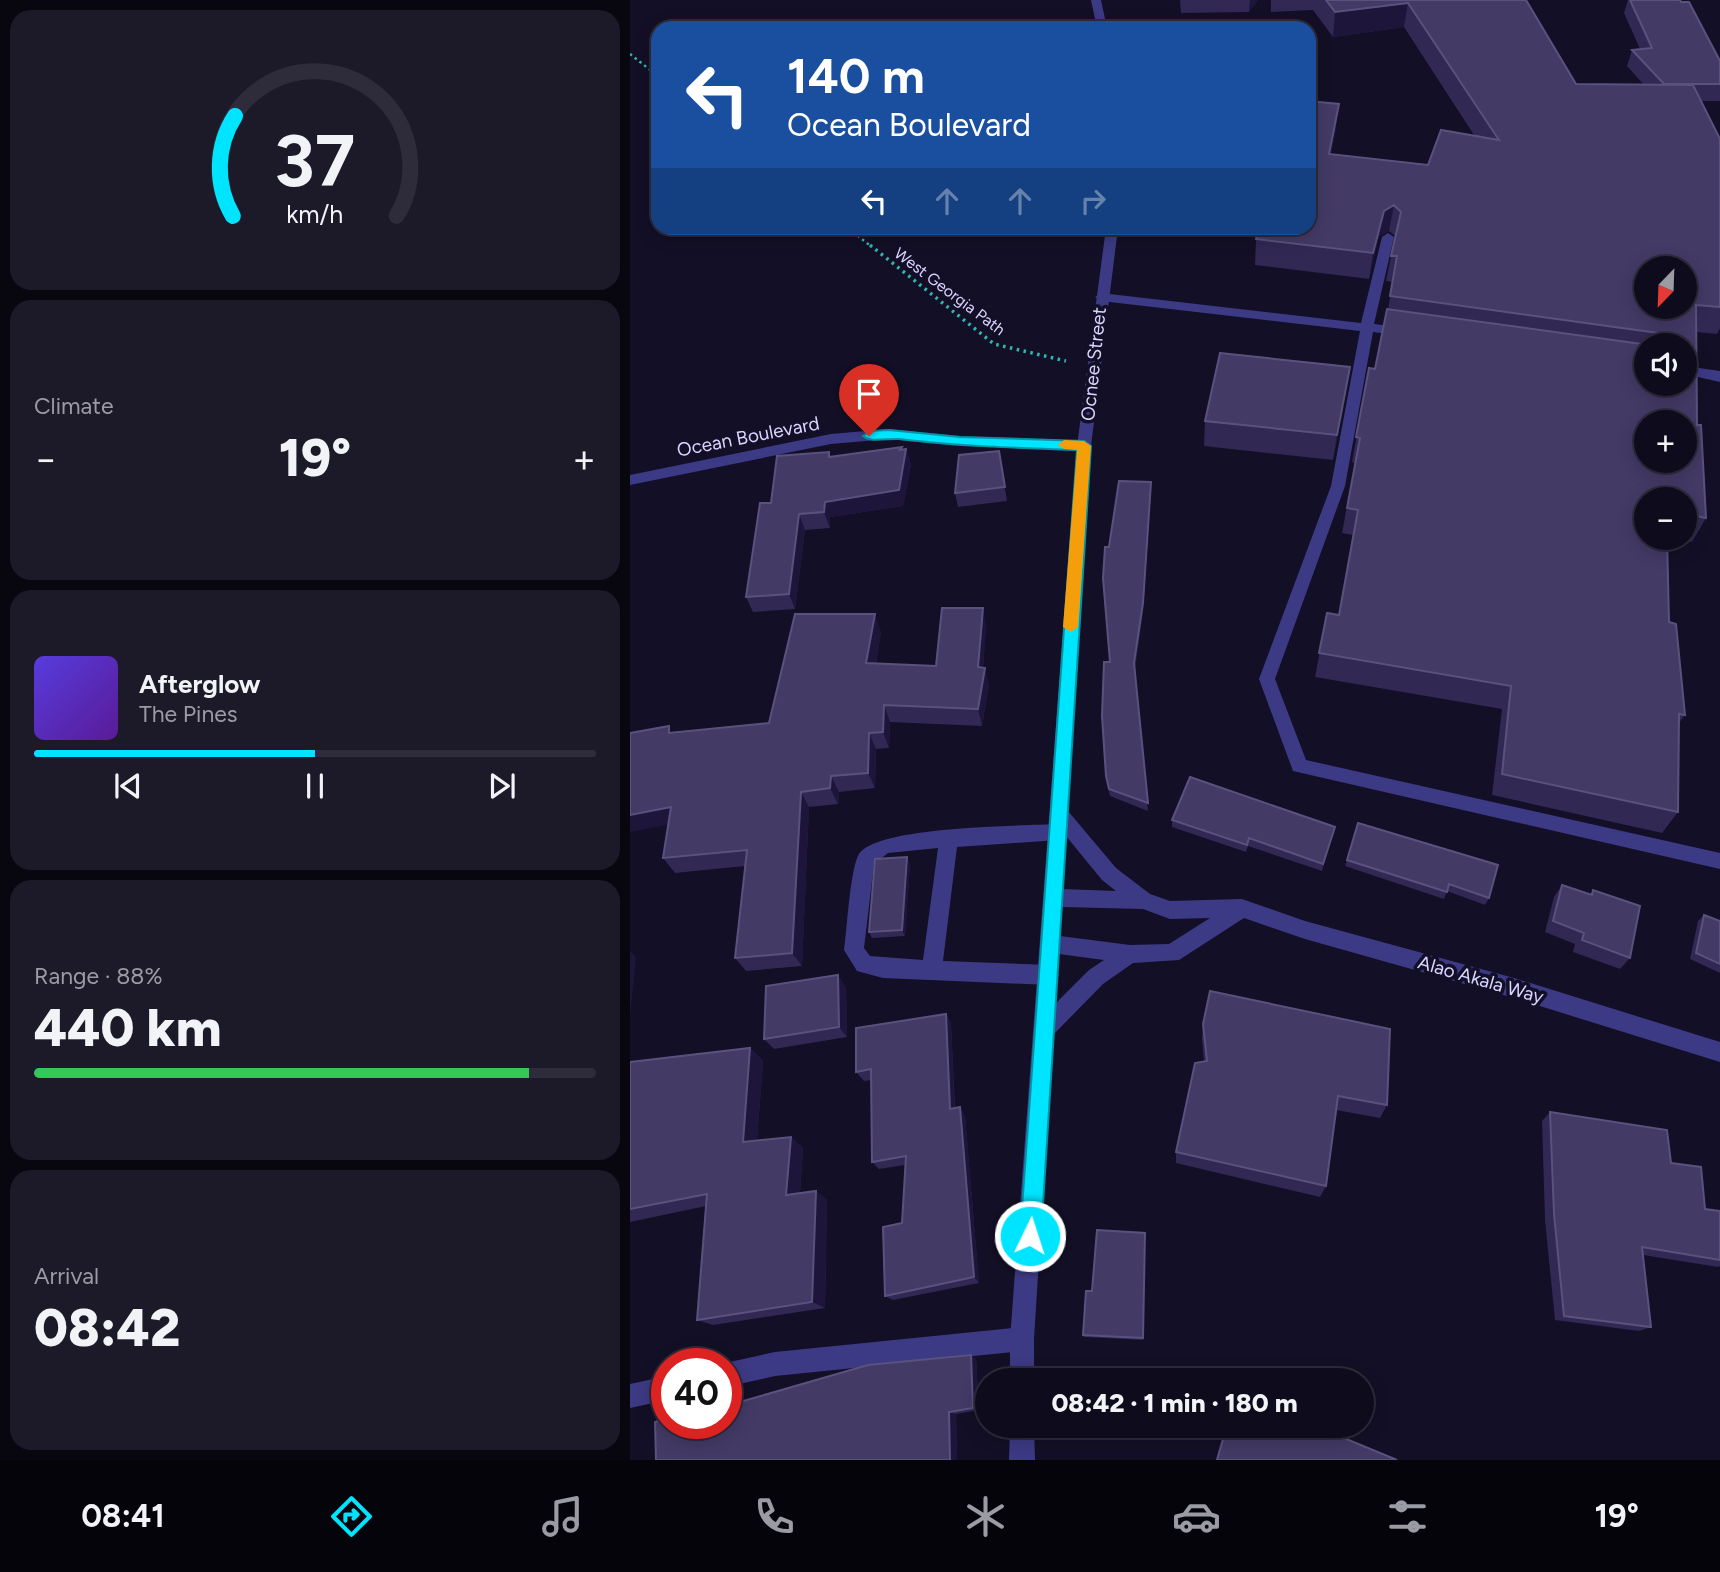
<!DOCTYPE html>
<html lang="en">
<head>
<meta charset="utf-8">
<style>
	:root { --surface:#0e0b1c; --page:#1c1929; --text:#f1f3f6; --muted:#9b9ba3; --line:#2e2b3b; --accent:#00e5ff }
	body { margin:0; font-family:Figtree,sans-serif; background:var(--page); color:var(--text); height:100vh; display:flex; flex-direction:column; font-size:26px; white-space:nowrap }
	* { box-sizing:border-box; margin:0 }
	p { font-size:23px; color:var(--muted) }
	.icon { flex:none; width:38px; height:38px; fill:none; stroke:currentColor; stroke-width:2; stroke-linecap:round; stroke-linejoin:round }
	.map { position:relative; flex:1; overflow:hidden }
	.panel { display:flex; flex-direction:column; gap:10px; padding:10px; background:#08060f; width:630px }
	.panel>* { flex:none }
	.hud { position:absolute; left:21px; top:21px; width:665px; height:214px; border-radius:21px; box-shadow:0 4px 18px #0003,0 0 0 2px var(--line); background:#1a4fa0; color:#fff; overflow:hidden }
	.needle { width:46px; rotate:203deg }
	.controls { position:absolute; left:1004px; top:256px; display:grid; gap:14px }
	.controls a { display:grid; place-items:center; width:63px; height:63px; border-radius:50%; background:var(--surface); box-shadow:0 4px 18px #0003,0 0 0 2px var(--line); font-size:35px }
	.speed { position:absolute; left:21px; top:1348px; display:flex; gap:14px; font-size:35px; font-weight:700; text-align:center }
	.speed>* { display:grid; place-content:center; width:91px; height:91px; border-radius:50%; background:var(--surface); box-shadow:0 4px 18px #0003,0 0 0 2px var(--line); line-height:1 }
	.speed .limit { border:10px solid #d22; background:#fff; color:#111 }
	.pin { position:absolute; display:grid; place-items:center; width:60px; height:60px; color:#fff; margin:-72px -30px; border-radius:50% 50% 50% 0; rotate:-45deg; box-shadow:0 0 7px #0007 }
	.pin .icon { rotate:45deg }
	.me { position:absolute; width:77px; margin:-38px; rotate:4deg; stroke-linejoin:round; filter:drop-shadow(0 0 5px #0008) }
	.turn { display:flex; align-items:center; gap:24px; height:147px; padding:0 21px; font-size:32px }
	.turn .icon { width:91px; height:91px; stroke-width:2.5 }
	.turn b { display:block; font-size:49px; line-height:60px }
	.lanes { display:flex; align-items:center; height:66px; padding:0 21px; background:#0003; justify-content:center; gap:35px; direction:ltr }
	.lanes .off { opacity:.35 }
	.big { font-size:52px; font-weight:800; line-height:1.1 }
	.panel .card { flex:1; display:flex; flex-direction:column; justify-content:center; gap:10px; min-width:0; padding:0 24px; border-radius:21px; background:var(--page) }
	.panel .dial { align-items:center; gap:0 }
	.dial svg { height:182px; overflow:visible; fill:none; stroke:var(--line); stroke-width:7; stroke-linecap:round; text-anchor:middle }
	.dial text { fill:var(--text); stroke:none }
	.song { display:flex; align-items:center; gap:21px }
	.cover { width:84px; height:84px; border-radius:10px; background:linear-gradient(135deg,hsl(250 70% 55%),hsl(270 70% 35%)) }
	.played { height:7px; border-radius:4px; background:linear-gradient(90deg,var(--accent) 50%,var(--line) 50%) }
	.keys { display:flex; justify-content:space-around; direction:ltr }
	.heat { display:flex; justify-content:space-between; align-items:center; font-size:38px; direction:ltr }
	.charge { height:10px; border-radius:5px; background:linear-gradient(90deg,#34c759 88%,var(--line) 0) }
	.trip { position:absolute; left:345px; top:1368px; width:399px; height:70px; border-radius:35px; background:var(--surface); box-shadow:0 4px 18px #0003,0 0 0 2px var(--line); font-weight:800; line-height:70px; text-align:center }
	.tab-bar { display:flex; height:112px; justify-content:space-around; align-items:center; background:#06040b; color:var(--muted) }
	.tab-bar .icon { width:49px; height:49px }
	.tab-bar .selected { color:var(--accent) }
	.tab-bar b { font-size:32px; color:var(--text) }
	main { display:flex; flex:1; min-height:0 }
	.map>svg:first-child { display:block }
</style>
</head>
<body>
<main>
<section class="panel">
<div class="card dial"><svg viewBox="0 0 100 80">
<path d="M14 69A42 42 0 1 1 86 69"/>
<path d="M14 69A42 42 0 0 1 15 25" stroke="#00e5ff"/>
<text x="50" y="56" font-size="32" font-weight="700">37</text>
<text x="50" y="72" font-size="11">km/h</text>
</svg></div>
<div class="card"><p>Climate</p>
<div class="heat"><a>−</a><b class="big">19°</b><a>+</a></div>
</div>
<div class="card">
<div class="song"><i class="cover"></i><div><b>Afterglow</b><p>The Pines</p></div></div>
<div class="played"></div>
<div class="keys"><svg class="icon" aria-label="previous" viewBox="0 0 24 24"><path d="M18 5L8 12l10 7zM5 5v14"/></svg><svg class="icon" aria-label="pause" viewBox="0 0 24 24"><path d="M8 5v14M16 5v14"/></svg><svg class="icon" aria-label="next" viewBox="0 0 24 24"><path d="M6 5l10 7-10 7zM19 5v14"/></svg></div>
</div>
<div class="card"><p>Range · 88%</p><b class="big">440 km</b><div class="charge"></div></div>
<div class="card"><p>Arrival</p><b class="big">08:42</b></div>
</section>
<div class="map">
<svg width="1090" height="1460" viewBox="0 0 1090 1460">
	<rect width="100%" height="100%" fill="#130f26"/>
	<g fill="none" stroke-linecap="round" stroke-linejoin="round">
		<path stroke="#2fb8b0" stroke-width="2.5" stroke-dasharray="2.5 3.5" stroke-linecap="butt" d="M0,54L28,76
			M218,228L242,247"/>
		<path stroke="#2fb8b0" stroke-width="3.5" stroke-dasharray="2.5 4.5" stroke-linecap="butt" d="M240,245L364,344L436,361"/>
		<path fill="#3d3a85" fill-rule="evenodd" d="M758,233L764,237L744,324L778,328L785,332L778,336L743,332L715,486L645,679L676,760L1090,853V869L663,771L629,679L701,486L730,331L471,301L465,297L471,293L731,323L752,237Z
			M1055,366L1090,371V382L1055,374Z
			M428,824L435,826L437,832L435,838L428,840L327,847L313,961L419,965L426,968L429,975L426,982L419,985L253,978L227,971L214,950C217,930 220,869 229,854C247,826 391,826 428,824ZM308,848L293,960L240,956L234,948L244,864L258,853Z"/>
		<path fill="#3d3a85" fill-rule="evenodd" d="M259,429L330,436L454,441L461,446L454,451L330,446L259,439L201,444L0,485V475L201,434Z
			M392,1327L400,1331L404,1339L400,1347L392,1351L145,1376L96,1387L95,1363L145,1352Z
			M37,1376V1400L0,1408V1384Z"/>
		<path fill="#3d3a85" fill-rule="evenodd" d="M461,0H471L477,28H467Z
			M476,228H488L461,446L438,811L486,868L520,894L540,901L612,899L675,921L884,978L1090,1042V1062L884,998L675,939L614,918L549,960L503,963L473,984L423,1035L404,1339V1381H380V1339L447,446ZM436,836L472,880L486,891L433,889ZM432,907L513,909L540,919L580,918L539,944L500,945L430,936ZM429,954L474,960L459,970L425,1004Z
			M380,1426H404L405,1460H379Z"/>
	</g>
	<path fill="#312854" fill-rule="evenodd" d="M550,0H628L619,12L551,13Z
		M641,0H896L946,84L1014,85L997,66L1002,50L1010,49L994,13L998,0H1050L1090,61V101H1071L1090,139V328L1087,334L1066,332L1067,425L1076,518L1062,542L1037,538L1039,622L1055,715L1048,724V812L1032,833L862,795L872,709L685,677L697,613L709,615L723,535L712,533L725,463L722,462L739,368L745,369L758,309L763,282L756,281L765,236L759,231L749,236L739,279L625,265L626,239L706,129L701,154L798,165L844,135L774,27L703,37L683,10L641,12ZM1017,345H1055L1017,383ZM1017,499H1055V537H1017Z
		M716,392L703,460L574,446L575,421Z
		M276,449L281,465L273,506L200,517V528L175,530L165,609L123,612L116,597L141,503L199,452L201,457Z
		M369,451L377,501L328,507L325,493Z
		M521,491L513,611L505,669L518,811L480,796L477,783L472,716L480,662L479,547Z
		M356,625L353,668L359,685L352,726L260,722L259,748L246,749L245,788L209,792L208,804L179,807L172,966L116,971L105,958L115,866L45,873L33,858L38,825L43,732L139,723L251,632L246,663L306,666Z
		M542,820L703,834L692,871L618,846L616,852L542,827Z
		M728,823L859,898L855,905L817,891L814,899L715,866Z
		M280,864L275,936L242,938L239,932Z
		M932,885L960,895L963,890L1000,958L990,969L943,952L945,944L915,932L924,897Z
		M1074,915L1090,921V973L1060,959L1068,921Z
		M216,987L217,1037L144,1049L134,1039Z
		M316,1014L321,1024L325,1108L335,1116L349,1283L263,1300L255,1296L272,1223L275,1165L249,1169L242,1162L241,1080L234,1081L226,1072Z
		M573,1024L757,1105L750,1118L706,1110L696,1186L690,1197L546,1163V1152L574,1062L572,1039Z
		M120,1048L133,1061L127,1140L161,1137L173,1148L170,1193L186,1191L197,1200L195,1308L83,1325L67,1320L76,1206L0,1222V1062Z
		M920,1112L1041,1163L1075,1209L1090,1211V1266L1088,1267L1013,1255L1021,1327L1009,1331L925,1320L915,1220L912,1121Z
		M515,1236L513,1340L454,1337L453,1335L462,1291Z
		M346,1358L349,1410L326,1414L327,1460H26L37,1423Z
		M595,1426H685L767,1460H586Z"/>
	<path fill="#1d163a" d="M620,0H628L619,12Z
		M778,3L774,27L703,37L705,12Z
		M709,104L706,129L696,179L699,154Z
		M764,205L759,231L749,236L739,279L743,253L754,211Z
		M720,367L716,392L703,460L707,435Z
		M272,447L275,458L276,449L281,465L273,506L200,517V528L194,512L195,502L270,450Z
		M521,482L513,611L504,671V663Z
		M169,514L175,530L165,609L159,594Z
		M353,608L356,625L352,684L348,667Z
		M245,614L251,632L243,680L236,663Z
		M355,668L359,685L352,726L348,709Z
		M254,705L260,722L259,748L253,732Z
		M239,733L246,749L245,788L238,773Z
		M201,776L209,792L208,804L200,788Z
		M171,792L179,807L172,966L162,953Z
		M41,807L53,822L0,832V815Z
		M277,857L280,864L275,936L272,930Z
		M0,951L6,957L0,1018Z
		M208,975L216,987L217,1037L209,1027Z
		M316,1014L321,1024L325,1117L320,1109Z
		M120,1048L133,1061L126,1153L113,1142Z
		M330,1107L335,1116L349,1283L344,1277Z
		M161,1137L173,1148L169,1205L156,1195Z
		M186,1191L197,1200L195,1308L182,1302Z
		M341,1355L346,1358L349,1410L343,1408Z
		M319,1412L326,1414L327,1460H320Z"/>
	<path fill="#433a66" stroke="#5a527e" stroke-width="2" fill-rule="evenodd" d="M696,0H896L946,84L1063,85L1090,139V307L1066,305L1067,425H1071L1076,518L1055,514V499H1017V537H1037L1039,622L1046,624L1055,715L1049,714L1048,812L872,774L881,686L689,653L697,613L709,615L728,510L717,508L730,438L726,437L739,368L745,369L757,309L1019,345H1017V383H1055V345H1029L1031,343L1028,333L760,296L767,256H761L771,212L764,205L754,211L743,253L626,239L630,228H679V101L709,104L699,154L798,165L811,130L869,140L778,3L705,12ZM1017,268H1055V306H1017ZM1017,422H1055V460H1017Z
		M1000,0H1050L1051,2H1059L1090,61V84H1034L1002,50L1022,48Z
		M590,353L720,367L707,435L575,421Z
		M272,447L270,450L276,449L269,490L195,502L194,512L169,514L159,594L116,597L130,503H141L147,456L199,452V457Z
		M369,451L375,487L325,493L329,455Z
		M489,481L521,482L513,603L504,663L518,803L479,789L476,776L472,716L474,662H480L473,578L475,547H479Z
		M312,608H353L348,667L355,668L348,709L254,705L253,732L239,733L238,773L201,776L200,788L171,792L162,953L105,958L117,850L33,858L41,807L0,815V733L39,726V733L139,723L165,614H245L236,663L306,666Z
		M560,777L705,827L693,864L619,838L617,845L542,820Z
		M728,823L868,865L859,898L819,884L817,892L717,860Z
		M277,857L272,930L239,932L245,859Z
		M932,885L962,895L963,890L1010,906L1000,958L952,940L954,933L923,921Z
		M1074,915L1090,921V964L1066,953Z
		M208,975L209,1027L134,1039L136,986Z
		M580,991L760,1029L757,1105L708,1096L696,1186L546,1152L565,1063L577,1061L573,1024Z
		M316,1014L320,1109L330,1107L344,1277L255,1296L253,1227L272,1223L276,1156L242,1162L241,1069L226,1072V1028Z
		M120,1048L113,1142L161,1137L156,1195L186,1191L182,1302L67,1320L77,1194L0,1209V1062Z
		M920,1112L1037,1130L1041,1163L1071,1167L1075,1209L1090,1211V1260L1012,1247L1021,1327L934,1316L924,1214Z
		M467,1230L515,1233L513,1338L453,1335L456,1291H462Z
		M341,1355L343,1408L319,1412L320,1460H26L25,1422L37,1418V1423H96V1406L238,1365Z
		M597,1426H685L767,1460H587Z"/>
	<path fill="#00e5ff" stroke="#0095a6" stroke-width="2" d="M259,430L330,437L454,441L461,446L411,1236L408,1243L400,1246L393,1243L390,1236L447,450C387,448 328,446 269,439C258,438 241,443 233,436L239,431Z"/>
	<path fill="#f59e0b" d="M454,441L461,446L448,627L441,632L433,627L447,450L434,449L428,445L434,440Z"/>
	<g text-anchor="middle" stroke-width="7" stroke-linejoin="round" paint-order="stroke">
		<g font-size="16" fill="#d9d4ff" stroke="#130f26">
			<text transform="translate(320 291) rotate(37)" y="6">West Georgia Path</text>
		</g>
		<g font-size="19" fill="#d9d4ff" stroke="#130f26">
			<text transform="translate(463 364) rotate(-84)" y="7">Ocnee Street</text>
			<text transform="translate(118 436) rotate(-11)" y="7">Ocean Boulevard</text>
			<text transform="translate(851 979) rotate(16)" y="7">Alao Akala Way</text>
		</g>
	</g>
</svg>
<div class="controls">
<a><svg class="needle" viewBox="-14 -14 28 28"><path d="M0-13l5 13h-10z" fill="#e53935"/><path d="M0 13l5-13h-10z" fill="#9b9ba3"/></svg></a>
<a><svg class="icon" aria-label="sound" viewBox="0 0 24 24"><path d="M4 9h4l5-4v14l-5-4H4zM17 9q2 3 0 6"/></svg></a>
<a>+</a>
<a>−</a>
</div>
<div class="speed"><div class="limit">40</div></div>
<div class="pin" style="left:239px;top:436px;background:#d93025"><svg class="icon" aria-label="arrive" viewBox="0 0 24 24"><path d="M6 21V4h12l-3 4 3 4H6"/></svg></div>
<svg class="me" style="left:400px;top:1236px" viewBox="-20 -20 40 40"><circle r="17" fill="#00e5ff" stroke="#fff" stroke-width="3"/><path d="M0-11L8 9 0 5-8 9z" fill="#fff"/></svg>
<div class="trip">08:42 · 1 min · 180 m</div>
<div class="hud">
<div class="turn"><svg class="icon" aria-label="left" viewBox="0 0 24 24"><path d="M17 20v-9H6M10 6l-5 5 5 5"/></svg><div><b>140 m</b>Ocean Boulevard</div></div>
<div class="lanes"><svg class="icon" aria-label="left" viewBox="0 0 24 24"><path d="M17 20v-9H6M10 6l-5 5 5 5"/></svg><svg class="icon off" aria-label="ahead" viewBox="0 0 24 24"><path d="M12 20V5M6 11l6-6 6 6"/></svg><svg class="icon off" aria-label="ahead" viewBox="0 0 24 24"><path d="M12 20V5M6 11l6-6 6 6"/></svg><svg class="icon off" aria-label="right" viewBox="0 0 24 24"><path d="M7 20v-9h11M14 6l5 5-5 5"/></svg></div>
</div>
</div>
</main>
<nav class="tab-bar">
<b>08:41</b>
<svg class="icon selected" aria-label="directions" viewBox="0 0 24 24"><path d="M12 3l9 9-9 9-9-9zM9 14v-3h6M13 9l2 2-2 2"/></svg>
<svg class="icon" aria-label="music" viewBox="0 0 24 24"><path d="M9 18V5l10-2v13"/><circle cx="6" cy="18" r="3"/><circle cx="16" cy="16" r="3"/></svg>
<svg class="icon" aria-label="phone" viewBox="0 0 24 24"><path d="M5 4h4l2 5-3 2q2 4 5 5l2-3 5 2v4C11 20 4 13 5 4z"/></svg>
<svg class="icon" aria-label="climate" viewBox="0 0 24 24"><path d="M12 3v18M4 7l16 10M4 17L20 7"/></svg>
<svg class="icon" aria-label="car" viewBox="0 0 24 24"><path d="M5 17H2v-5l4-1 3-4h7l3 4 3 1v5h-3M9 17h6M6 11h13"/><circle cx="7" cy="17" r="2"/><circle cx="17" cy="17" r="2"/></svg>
<svg class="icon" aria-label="filters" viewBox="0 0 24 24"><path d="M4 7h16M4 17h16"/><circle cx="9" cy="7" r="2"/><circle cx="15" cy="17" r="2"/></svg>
<b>19°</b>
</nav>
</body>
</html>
